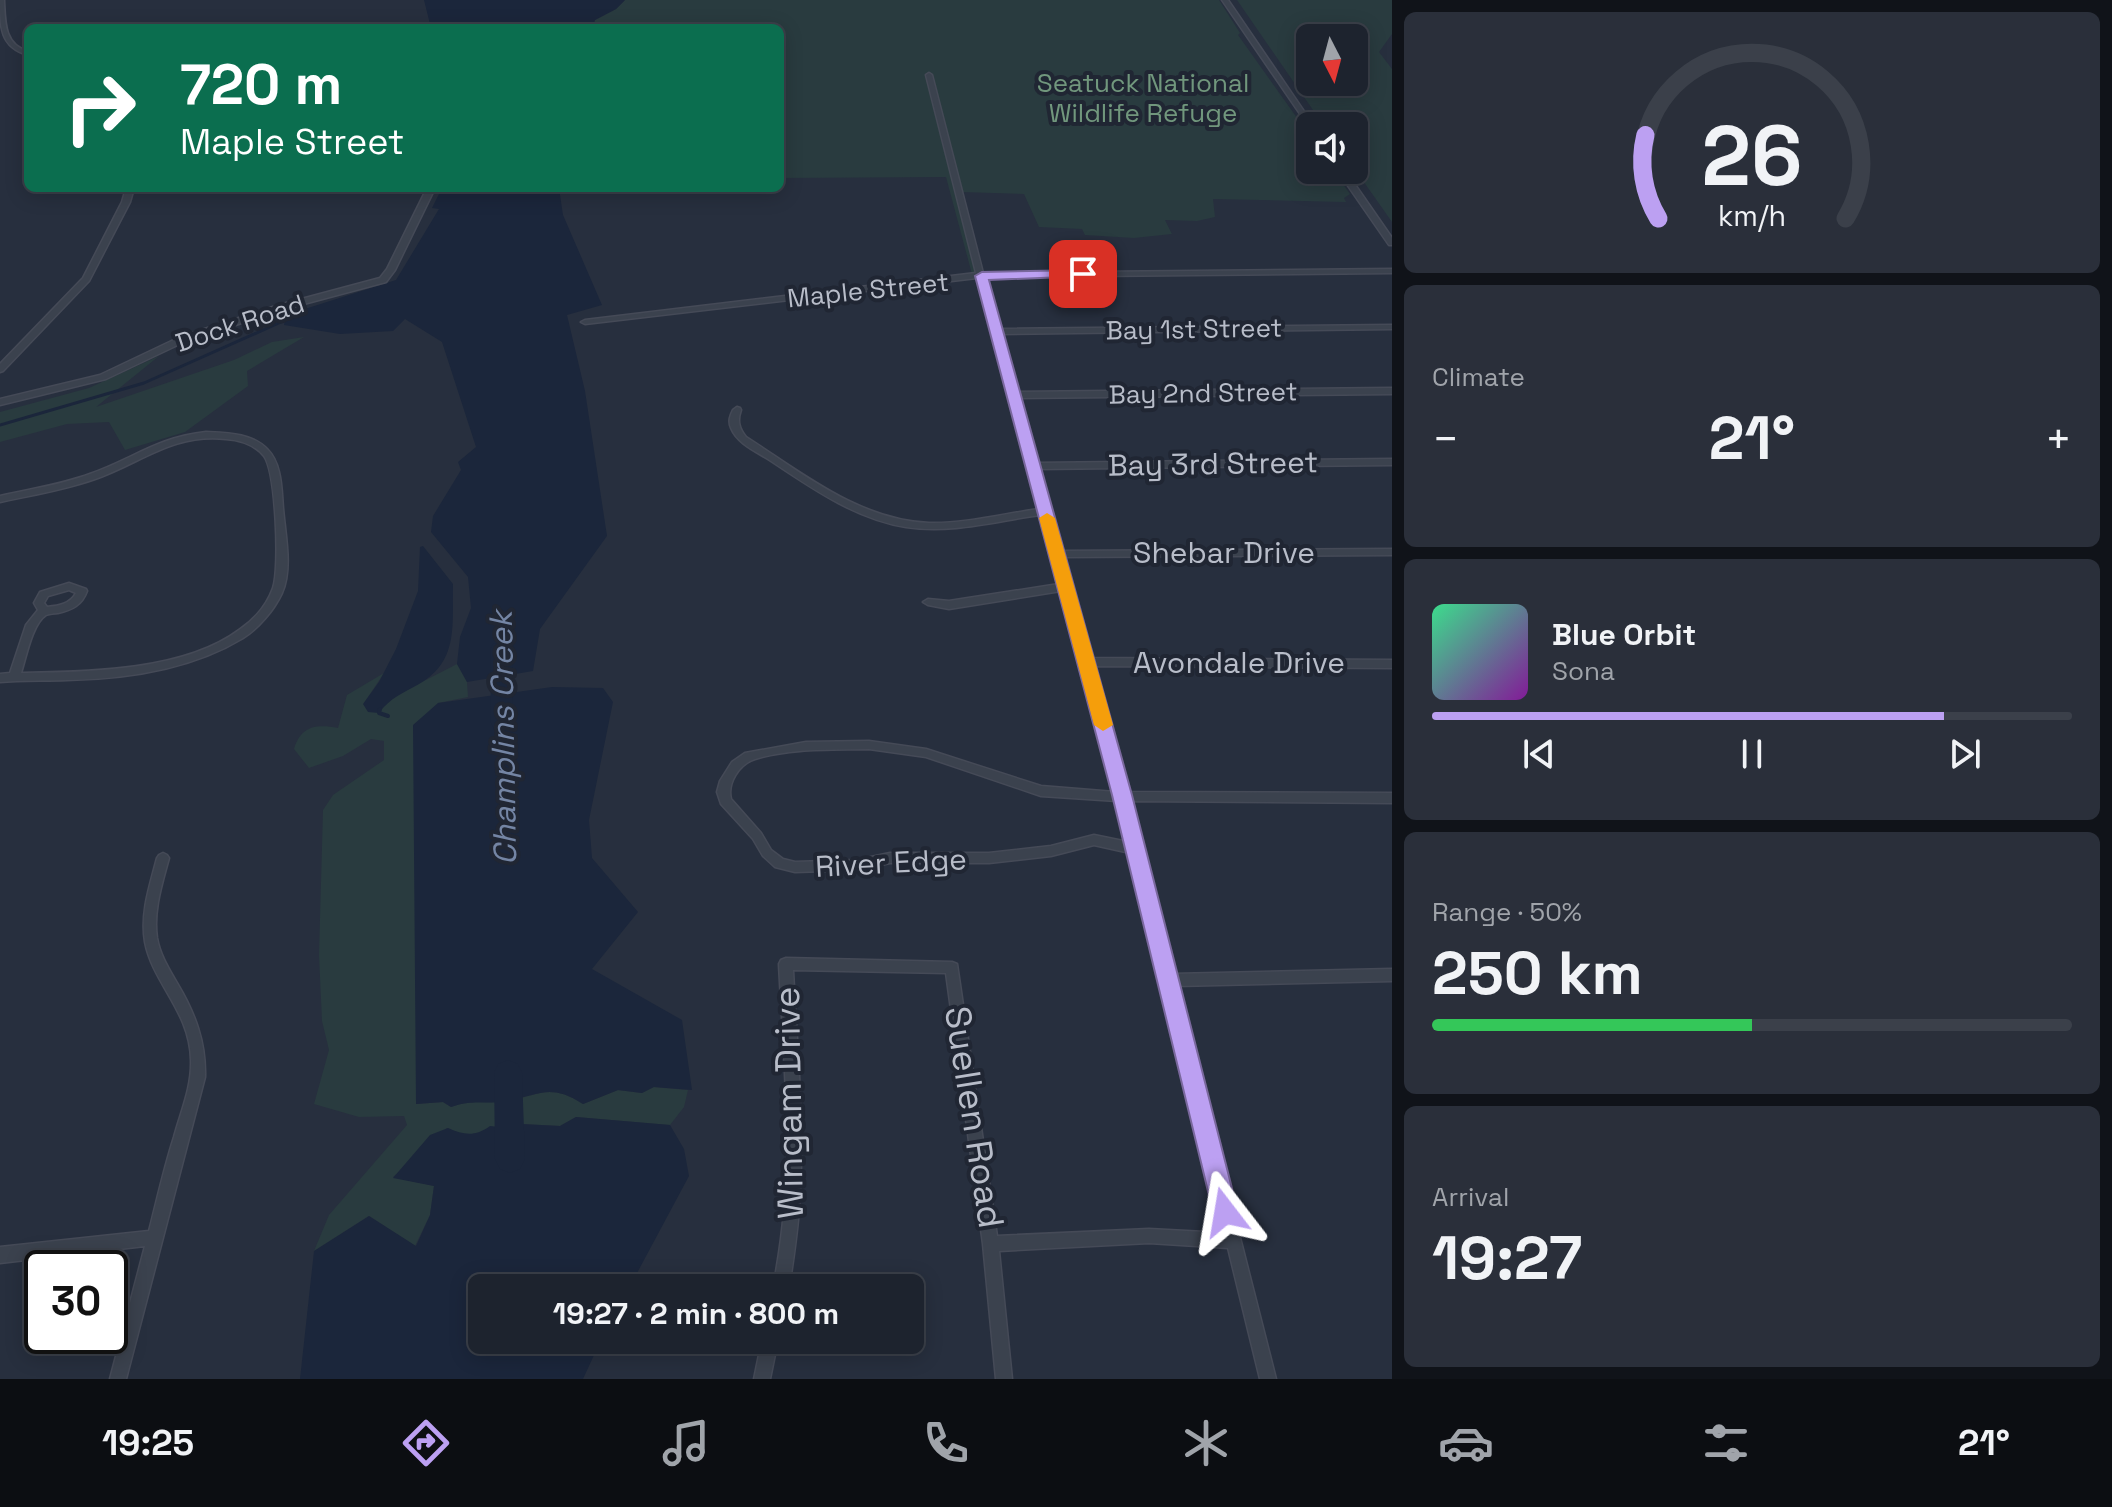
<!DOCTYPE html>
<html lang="en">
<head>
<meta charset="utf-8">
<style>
	:root { --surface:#1d232e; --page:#2a2f3a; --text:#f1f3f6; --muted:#a0a4aa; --line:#3b404a; --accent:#bca0f2 }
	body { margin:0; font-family:"Space Grotesk",sans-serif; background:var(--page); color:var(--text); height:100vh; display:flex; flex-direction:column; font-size:30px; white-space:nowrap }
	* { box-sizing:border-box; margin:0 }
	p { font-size:26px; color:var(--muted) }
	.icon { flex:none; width:44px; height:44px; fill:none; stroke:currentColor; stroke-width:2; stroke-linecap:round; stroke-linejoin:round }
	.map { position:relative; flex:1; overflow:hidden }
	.drawer { display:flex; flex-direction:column; gap:12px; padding:12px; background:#101319; width:720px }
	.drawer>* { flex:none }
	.hud { position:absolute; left:24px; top:24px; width:760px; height:168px; border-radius:12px; box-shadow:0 4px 20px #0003,0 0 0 2px var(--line); background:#0b6e4f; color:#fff; overflow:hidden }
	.needle { width:52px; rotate:174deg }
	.fabs { position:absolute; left:1296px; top:24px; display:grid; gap:16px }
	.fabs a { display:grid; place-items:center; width:72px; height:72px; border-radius:12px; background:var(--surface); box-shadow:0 4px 20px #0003,0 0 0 2px var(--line); font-size:40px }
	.speed { position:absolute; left:24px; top:1250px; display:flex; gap:16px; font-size:40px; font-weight:700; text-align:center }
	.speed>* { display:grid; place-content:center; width:104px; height:104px; border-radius:50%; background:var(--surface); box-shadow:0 4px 20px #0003,0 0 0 2px var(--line); line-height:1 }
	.speed .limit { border:4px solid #111; border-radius:12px; background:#fff; color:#111 }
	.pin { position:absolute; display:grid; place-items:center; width:68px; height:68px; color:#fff; margin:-34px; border-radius:16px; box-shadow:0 4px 12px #0006 }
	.me { position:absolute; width:88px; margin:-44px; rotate:346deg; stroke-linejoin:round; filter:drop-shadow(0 0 6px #0008) }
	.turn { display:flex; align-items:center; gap:28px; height:168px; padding:0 24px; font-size:36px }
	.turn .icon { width:104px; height:104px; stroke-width:2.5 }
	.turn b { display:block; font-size:56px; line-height:68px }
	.big { font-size:60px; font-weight:600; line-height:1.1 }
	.drawer .tile { flex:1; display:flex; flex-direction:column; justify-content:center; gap:12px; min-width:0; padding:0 28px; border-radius:12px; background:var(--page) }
	.drawer .dial { align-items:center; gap:0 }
	.dial svg { height:208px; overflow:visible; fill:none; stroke:var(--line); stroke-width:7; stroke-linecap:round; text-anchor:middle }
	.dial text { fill:var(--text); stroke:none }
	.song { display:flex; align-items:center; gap:24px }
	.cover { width:96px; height:96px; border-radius:12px; background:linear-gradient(135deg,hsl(150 70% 55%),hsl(290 70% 35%)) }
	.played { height:8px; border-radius:4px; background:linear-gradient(90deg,var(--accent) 80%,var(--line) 80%) }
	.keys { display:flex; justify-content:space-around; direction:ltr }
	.heat { display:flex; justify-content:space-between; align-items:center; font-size:44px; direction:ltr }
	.charge { height:12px; border-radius:6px; background:linear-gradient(90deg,#34c759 50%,var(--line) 0) }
	.trip { position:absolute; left:468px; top:1274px; width:456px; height:80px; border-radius:12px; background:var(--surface); box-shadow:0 4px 20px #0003,0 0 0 2px var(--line); font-weight:600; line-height:80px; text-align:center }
	.dock { display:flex; height:128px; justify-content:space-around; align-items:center; background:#0c0e12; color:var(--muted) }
	.dock .icon { width:56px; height:56px }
	.dock .active { color:var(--accent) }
	.dock b { font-size:36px; color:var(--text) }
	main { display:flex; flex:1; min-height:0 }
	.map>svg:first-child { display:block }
</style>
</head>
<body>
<main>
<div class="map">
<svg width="1392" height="1379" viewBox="0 0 1392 1379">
	<rect width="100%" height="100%" fill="#272f3e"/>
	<path fill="#293b3f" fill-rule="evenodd" d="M625,0H1219L1240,33L1238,35L1310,136V170H1333L1350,194L1344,198L1346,202L1213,199L1215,217L1197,221L1165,220L1172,234L1134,238L1085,235L1082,229L1039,227L1024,194L961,192L982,274L973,278L946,177L780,178V28H592L595,20L616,9Z
		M1237,0H1392V34L1379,52L1392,69V222L1354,168V126H1324ZM1310,38H1354V82H1310Z
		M304,337L247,371L248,386L185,432L125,450L109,422L67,424L0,442V412L89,388L159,356L96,407L234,360L272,342Z
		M457,664L467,682L468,697L438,703L416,1104L443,1102L451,1107C476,1098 485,1105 508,1101C540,1095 550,1083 583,1104L618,1090L642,1093L653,1087L688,1090L684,1107L670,1125L576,1117L560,1126L521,1124L509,1128L497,1126L480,1133L464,1135L447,1128L393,1177L434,1186L430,1215L415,1246L369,1216L314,1251L329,1215L407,1125L404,1116L359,1117L314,1104L329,1050L322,1021L319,955L323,810L333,795L384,760V741L371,739L343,756L309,768L294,749C301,726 316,724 338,728L347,695L384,673L364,703L379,713L389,699Z"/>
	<path fill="#1b263b" d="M424,0H625L616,9L595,20L592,28H431Z
		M442,188H559L563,215L602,305L567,315L585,391L607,536L540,629L533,671L467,682L457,664L460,637L471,608L468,577L431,532L433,516L461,470L458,462L476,447L442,342L405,319L393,331L340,334L284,325L286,315L396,280L439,209L432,208Z
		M423,546L453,584C452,625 459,661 419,684C403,693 390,698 379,713L368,712L363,704L379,682L396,649L418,591L420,547Z
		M552,687L603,688L613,702L589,820L592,858L638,912L592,969L682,1020L692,1090L654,1087L642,1093L618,1090L583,1104C549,1082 538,1096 506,1101C483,1105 474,1099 451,1107L443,1102L416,1104L413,725L438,703Z
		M576,1117L670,1125L684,1149L689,1176L629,1288H482V1340H601L583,1379H300L314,1251L369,1216L416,1246L430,1215L434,1186L393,1178L430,1135L448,1128C464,1135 475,1137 490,1126L509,1128L521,1124L560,1126Z"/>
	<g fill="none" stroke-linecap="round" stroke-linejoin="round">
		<path stroke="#1b263b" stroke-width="3" d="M0,425L144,383L290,318"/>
		<path stroke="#1b263b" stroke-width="4" d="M380,709L379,713L388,716"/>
		<path fill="#1b263b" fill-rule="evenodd" d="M501,642L509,644L512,649L513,723L510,729L502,731L494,729L491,723L490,649L493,644Z
			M508,1060L518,1064L522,1073L525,1159L520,1169L510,1173L500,1169L495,1159L494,1073L498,1064Z"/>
		<g stroke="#454a57" stroke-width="3">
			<path id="minor" d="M0,0H4C5,21 4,45 28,51V55C0,47 0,27 0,0Z
				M1222,0H1228L1314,126L1309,127Z
				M929,73L932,75L983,273L1392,269V273L984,277L999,329L1392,325V329L1000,334L1016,392L1392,388V394L1018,398L1036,463L1392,459V465L1037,469L1060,551L1392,549V555L1062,557L1090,658L1392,660V668L1092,666L1127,792L1392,793V803L1129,801L1173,974L1392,969V981L1176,986L1276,1379H1260L1228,1248L1149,1243L999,1251L1012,1379H996L983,1244L946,973L793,970C797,1049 805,1129 799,1209C797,1236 793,1262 789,1288H773C778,1262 782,1236 784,1209C791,1128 783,1045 779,964L781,960L786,958L952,962L957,964L997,1236L1149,1229L1224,1233L1130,853L1094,845L1051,856L989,863H890L857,870L795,872L775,867L763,856L753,839L721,804L717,792L720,781L732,762L745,753L806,742L869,741L926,749L1041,786L1115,792L1061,591L949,609L928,605L923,602L928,599L949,601L1059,584L1040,515C996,521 951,534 906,527C855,519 810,487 768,459C755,451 737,443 731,428C728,421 730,416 733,410L737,407L740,408L741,410C737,421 739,428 746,437C802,473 859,520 929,523C965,524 1003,514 1039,509L977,278L585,324L581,322L585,320L976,273L926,75ZM869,749L926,757L1041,796L1117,801L1128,842L1094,835L1051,846L989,853H890L857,860L795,862L783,859L771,850L761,833L731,799C727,783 739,764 755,759C790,748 832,750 869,749Z
				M1337,170H1345L1392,238V245H1389Z
				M126,188H134L130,202L89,281L3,371L0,372V364L83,278L122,202Z
				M427,188H435L395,270L386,282L285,309L186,341L106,379L0,405V399L100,375L180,337L279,305L380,278L387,269Z
				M206,432C226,433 253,433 268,450C274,456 277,464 279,472C282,484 282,496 283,508C285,534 293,568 282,593C274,610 259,628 243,638C192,669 126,679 67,680C45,681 22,680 0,682V674L10,673L26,625L38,610L34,603L40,592L69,583L86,589L87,591C82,605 72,610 58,613C56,613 48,614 46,615C32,624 26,658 21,673C88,672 184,671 239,630C254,620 267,605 273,588C280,568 276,473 264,456C255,445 240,440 226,439C173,433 141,463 95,479C64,490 32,495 0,502V496C30,489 61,485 90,474C133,459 158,437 206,432ZM69,590L76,593C70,604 59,606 47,607L44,603L48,596Z
				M163,853L167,855L169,858C162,884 153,911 157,938C160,955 169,969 177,983C195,1013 206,1042 205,1077L126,1379H110L145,1246L0,1263V1247L149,1231C157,1200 164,1168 174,1137C181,1111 192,1087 191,1060C190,1011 153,984 145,942C140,913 150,885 157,858L159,855Z
				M762,1340H778L770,1379H754Z"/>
		</g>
		<use href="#minor" fill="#3b424e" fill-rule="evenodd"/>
	</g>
	<path fill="#bca0f2" stroke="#7a689d" stroke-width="2" d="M1083,270L1088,271V276L989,280L1132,795L1238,1212L1234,1220L1225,1224L1216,1220L1213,1212L1112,795L975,276L982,272Z"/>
	<path fill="#f59e0b" d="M1047,513L1055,518L1113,725L1103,731L1094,725L1039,518Z"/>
	<g text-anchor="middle" stroke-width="8" stroke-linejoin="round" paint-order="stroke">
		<g font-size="26" fill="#71977d" stroke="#202633">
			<text x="1143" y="92">Seatuck National<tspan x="1143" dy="30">Wildlife Refuge</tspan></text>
		</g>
		<g font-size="26" fill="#b8bdc9" stroke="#202633">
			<text transform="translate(868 290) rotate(-6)" y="9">Maple Street</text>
			<text transform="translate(240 323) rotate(-18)" y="9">Dock Road</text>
			<text transform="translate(1194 329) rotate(-1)" y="9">Bay 1st Street</text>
			<text transform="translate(1203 393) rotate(-1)" y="9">Bay 2nd Street</text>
		</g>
		<g font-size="30" fill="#b8bdc9" stroke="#202633">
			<text transform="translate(1213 464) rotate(-1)" y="10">Bay 3rd Street</text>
			<text x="1224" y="563">Shebar Drive</text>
			<text x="1239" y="673">Avondale Drive</text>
			<text transform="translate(891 863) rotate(-3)" y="10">River Edge</text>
		</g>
		<g font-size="32" font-style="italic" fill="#7485a4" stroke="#202633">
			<text transform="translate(503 738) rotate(-91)" y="11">Champlins Creek</text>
		</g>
		<g font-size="36" fill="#b8bdc9" stroke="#202633">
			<text transform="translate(788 1103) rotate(-91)" y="13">Wingam Drive</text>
			<text transform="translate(975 1117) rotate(81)" y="13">Suellen Road</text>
		</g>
	</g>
</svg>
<div class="fabs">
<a><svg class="needle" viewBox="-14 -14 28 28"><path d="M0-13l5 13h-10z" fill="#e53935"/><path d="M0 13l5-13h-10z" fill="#a0a4aa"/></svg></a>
<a><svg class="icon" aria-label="sound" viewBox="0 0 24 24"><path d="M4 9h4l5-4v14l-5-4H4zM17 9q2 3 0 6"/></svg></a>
</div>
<div class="speed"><div class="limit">30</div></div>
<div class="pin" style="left:1083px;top:274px;background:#d93025"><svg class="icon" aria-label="arrive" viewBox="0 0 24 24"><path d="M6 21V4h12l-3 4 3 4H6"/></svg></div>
<svg class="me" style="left:1225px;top:1212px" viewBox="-20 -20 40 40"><path d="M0-17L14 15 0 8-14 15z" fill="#bca0f2" stroke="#fff" stroke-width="4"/></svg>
<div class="trip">19:27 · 2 min · 800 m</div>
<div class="hud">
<div class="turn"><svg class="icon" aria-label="right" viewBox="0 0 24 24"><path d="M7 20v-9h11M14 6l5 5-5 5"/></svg><div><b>720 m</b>Maple Street</div></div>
</div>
</div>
<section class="drawer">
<div class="tile dial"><svg viewBox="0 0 100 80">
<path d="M14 69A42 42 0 1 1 86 69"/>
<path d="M14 69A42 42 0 0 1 9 37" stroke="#bca0f2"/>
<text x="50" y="56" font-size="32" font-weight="700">26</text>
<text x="50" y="72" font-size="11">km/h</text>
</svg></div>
<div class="tile"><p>Climate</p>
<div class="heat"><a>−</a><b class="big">21°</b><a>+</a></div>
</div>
<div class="tile">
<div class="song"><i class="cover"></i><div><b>Blue Orbit</b><p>Sona</p></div></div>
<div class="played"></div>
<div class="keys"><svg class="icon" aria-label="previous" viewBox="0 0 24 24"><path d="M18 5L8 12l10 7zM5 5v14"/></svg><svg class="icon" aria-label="pause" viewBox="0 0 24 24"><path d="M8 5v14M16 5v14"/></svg><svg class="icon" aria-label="next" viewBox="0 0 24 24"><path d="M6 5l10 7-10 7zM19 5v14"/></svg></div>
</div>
<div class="tile"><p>Range · 50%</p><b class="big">250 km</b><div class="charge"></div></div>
<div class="tile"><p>Arrival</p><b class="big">19:27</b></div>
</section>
</main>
<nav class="dock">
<b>19:25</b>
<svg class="icon active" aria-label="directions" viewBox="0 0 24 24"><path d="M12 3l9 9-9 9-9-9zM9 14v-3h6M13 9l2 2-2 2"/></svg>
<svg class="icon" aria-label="music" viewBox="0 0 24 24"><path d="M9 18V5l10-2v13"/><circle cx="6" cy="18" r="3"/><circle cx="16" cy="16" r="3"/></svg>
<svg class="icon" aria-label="phone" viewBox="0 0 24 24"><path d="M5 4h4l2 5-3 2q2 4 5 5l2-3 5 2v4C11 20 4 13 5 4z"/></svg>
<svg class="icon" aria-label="climate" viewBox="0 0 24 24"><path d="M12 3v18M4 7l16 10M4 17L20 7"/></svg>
<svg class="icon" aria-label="car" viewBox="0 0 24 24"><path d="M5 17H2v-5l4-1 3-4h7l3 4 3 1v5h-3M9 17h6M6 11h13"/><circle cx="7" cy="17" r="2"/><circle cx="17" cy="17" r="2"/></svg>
<svg class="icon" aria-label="filters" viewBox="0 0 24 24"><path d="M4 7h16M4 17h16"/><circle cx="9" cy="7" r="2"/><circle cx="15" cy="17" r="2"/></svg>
<b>21°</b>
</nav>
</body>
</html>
